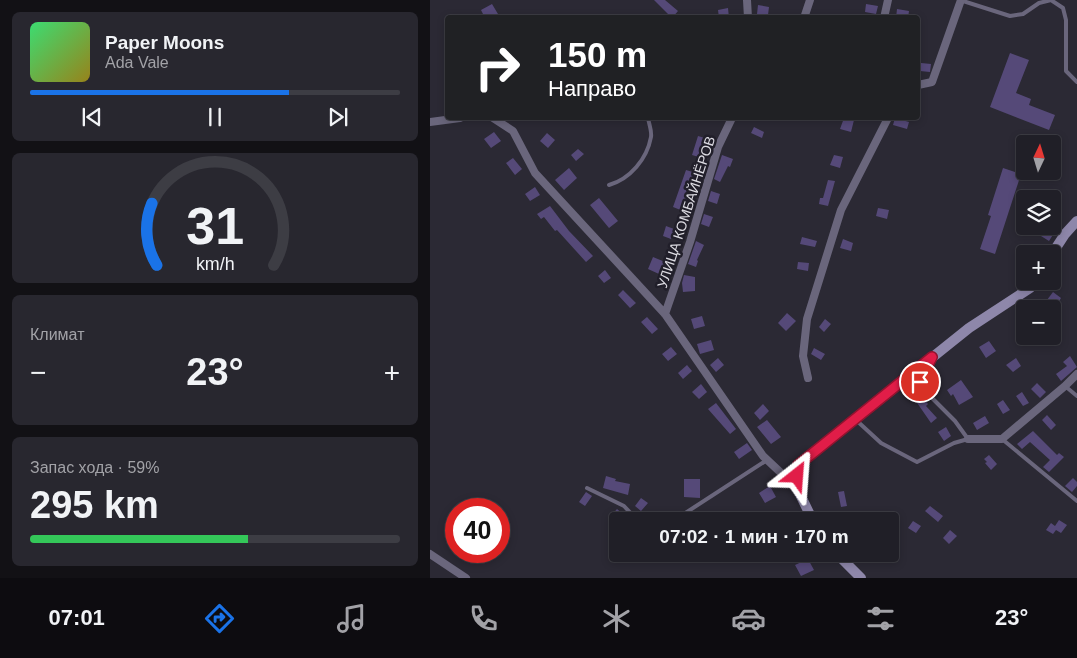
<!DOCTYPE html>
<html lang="ru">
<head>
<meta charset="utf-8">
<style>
	:root { --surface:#201f27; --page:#28272f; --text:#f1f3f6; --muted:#a2a2a7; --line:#3d3d44; --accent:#1a73e8 }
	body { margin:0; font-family:Arial,sans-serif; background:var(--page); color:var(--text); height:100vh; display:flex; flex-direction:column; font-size:19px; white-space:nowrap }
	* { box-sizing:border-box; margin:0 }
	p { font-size:16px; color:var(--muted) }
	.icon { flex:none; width:28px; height:28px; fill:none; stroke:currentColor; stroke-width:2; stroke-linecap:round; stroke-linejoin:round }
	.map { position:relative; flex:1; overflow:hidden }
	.sheet { display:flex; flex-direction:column; gap:12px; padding:12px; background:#121115; width:430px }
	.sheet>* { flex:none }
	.hud { position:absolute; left:15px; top:15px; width:475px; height:105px; border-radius:5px; box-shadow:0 2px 8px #0003,0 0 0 1px var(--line); background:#202124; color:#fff; overflow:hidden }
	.needle { width:32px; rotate:4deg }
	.fabs { position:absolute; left:586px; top:135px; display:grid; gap:10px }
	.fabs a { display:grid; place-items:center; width:45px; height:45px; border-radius:5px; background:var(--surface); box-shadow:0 2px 8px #0003,0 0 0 1px var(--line); font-size:25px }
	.speed { position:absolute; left:15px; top:498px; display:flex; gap:10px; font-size:25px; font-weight:700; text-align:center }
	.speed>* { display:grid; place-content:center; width:65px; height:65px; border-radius:50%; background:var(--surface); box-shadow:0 2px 8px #0003,0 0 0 1px var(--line); line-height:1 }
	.speed .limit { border:8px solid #d22; background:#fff; color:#111 }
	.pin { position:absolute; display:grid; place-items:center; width:42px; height:42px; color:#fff; margin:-21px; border:2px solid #fff; border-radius:50%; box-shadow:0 1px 5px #0007 }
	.me { position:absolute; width:55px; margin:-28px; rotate:28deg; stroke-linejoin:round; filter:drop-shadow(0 0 4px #0008) }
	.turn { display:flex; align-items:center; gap:18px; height:105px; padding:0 20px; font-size:22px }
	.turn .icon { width:65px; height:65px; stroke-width:2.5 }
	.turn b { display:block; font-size:35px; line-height:42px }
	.big { font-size:38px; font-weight:700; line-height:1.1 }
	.sheet .widget { flex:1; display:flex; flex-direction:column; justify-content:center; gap:8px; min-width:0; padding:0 18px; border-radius:8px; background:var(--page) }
	.sheet .dial { align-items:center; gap:0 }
	.dial svg { height:130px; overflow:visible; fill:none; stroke:var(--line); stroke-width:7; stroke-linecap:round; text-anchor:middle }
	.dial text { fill:var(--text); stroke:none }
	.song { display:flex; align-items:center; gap:15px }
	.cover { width:60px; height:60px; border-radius:8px; background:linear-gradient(135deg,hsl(140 70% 55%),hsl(50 70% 35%)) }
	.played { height:5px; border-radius:2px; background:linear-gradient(90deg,var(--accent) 70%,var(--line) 70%) }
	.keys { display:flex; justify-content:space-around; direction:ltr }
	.heat { display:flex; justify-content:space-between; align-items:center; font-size:28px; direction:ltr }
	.charge { height:8px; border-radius:4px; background:linear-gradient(90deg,#34c759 59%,var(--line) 0) }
	.trip { position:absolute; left:179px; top:512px; width:290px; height:50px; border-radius:5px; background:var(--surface); box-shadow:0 2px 8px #0003,0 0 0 1px var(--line); font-weight:700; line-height:50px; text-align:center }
	.tabs { display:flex; height:80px; justify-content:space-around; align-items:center; background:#0d0c10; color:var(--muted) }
	.tabs .icon { width:35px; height:35px }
	.tabs .on { color:var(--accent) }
	.tabs b { font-size:22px; color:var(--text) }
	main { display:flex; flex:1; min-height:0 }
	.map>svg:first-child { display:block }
</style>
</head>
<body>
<main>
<section class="sheet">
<div class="widget">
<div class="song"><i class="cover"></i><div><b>Paper Moons</b><p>Ada Vale</p></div></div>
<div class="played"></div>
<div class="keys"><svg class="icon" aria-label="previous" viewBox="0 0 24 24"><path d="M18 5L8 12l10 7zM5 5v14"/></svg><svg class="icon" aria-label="pause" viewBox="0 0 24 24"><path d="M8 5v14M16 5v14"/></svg><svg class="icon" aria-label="next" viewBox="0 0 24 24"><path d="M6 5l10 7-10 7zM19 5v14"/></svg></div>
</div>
<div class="widget dial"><svg viewBox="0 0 100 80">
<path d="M14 69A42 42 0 1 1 86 69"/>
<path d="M14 69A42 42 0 0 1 11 31" stroke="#1a73e8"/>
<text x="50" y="56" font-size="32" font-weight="700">31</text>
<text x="50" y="72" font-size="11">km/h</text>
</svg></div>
<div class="widget"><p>Климат</p>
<div class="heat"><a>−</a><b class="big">23°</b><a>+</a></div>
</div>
<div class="widget"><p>Запас хода · 59%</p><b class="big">295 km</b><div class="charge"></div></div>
</section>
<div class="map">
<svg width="647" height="578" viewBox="0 0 647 578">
	<rect width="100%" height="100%" fill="#2b2934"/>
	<path fill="#554978" d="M224,0H235L248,11L242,18Z
		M62,4L68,14L62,18H55L51,10Z
		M436,4L448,6L446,14L435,12Z
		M328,5L339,7L338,15L327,14Z
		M298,8L299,18H289L288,10Z
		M467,9L479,11L478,18H466Z
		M580,53L599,60L586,93L601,99L599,105L625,115L619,130L560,107Z
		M491,63L501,64L500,72L490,71Z
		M414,118L424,120L421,132L410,129Z
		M465,118L479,122L477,129L463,125Z
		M324,127L334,132L332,138L321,133Z
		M64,132L71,141L61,148L54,139Z
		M117,133L125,140L118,148L110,141Z
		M268,136L278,139L272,158L262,155Z
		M148,149L154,154L146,161L141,155Z
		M292,155L303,159L300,167L298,166L290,182L284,179Z
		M404,155L413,157L410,168L400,165Z
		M83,158L92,169L85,175L76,163Z
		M139,168L147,178L134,190L125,180Z
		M573,168L591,174L565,254L550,249L561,216L558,215Z
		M256,170L266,173L253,211L243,207Z
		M398,180L405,181L398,206L389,204L390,198H393Z
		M105,187L110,195L100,201L95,194Z
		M281,191L290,194L287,204L278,201Z
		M169,198L188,221L179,228L160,205Z
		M120,206L139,231L163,256L156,262L127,230L125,231L114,217L111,219L107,214Z
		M448,208L459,210L457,219L446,216Z
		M274,214L283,217L279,227L271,224Z
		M236,226L244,229L241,239L233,236Z
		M617,226H620L626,230L619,241L611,236Z
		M372,237L387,241L385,247L370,244Z
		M413,239L423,243L421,251L410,248Z
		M266,241L274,245L267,260L268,261L266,267L258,264Z
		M223,257L235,262L229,274L218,269Z
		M368,262L379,263L378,271L367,269Z
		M175,270L181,278L174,283L168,276Z
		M254,275L265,277V291L253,292L252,283Z
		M193,290L206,303L200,308L188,295Z
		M623,292L631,298L626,306L617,300Z
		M357,313L366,321L356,331L348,323Z
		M272,316L275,326L264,329L261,319Z
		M217,317L228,329L222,334L211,322Z
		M395,319L401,324L394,332L389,327Z
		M281,340L284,350L270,354L267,344Z
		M559,341L566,351L556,358L549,347Z
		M241,347L247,354L238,361L232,354Z
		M384,348L395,354L391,360L381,354Z
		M640,356L647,367L631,381L626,374L637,366L633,362Z
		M288,358L294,365L286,372L280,365Z
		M586,358L591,366L583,372L576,365Z
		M257,365L262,371L253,379L248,373Z
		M531,380L543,397L529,405L523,394L521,396L517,390Z
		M607,383L616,392L610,398L601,389Z
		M271,384L277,392L269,399L262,392Z
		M592,392L599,403L593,406L586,396Z
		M489,393L498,404L496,406L507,418L501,423L483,397Z
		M573,400L580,410L573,414L567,404Z
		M286,403L306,429L300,434L278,409Z
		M333,404L339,411L330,420L324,413Z
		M617,415L626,425L621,430L612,420Z
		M555,416L559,423L547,430L543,423Z
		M337,420L351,437L341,444L327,427Z
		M516,427L521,436L514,441L508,432Z
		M603,431L627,455L629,453L634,457L619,472L613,467L620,460L600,442L592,449L587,444Z
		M317,443L322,450L309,459L304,452Z
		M559,455L567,464L561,470L555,463L557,462L554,459Z
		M176,476L186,479L185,481L200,484L198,495L173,488Z
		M643,478L647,482V486L642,492L635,486Z
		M254,479H270V498L254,497Z
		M340,486L346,497L335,503L329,493Z
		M414,491L417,506L411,507L408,492Z
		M156,492L162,496L155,506L149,502Z
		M211,498L218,503L211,511L205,506Z
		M500,506L513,516L508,522L495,511Z
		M187,509L194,515L188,521L187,523L180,517Z
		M352,511L357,521H329Z
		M629,520L637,525L631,533L626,530L623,534L616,530L621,523L625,526Z
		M483,521L491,526L486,533L478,528Z
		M520,530L527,536L519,544L513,538Z
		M378,559L384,570L371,576L365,565Z"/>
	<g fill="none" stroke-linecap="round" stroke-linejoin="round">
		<path stroke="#6a667c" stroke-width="4" d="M530,0L580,16L593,14L609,3L621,0L633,8L636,20V71L647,82
			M179,185C200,179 217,159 221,137C222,131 219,124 218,118
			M635,386L647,396
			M426,420L451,443L487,462L524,443L538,439L525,421L493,389L490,382L499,364
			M572,439L647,501
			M157,488L194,506L208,521
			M243,521L337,460"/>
		<path stroke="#6a667c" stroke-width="8" d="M317,0L318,18
			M374,18L380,0
			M454,18L458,0
			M488,85L502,82L531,0
			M63,118L83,131L105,173L235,314L333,456L367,488
			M0,122L30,118
			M235,314L260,242L288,147L302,118
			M378,378L373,356L377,319L411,210L458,118
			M538,439H572L635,386L647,374
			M0,554L36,578"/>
		<path stroke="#8e87aa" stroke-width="10" d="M622,254L635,234L647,221
			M383,521L367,488L368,465L539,328L600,288L605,281
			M407,554L431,578"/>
	</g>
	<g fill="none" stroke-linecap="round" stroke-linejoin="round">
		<g stroke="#92132f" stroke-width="12">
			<path id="route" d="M367,476L368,465L502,357L490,382"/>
		</g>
		<use href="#route" stroke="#e11d48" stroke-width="9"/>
	</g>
	<g text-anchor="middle" stroke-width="5" stroke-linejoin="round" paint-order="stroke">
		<g font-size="14" fill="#dcdbe2" stroke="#211f2a">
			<text transform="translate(256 212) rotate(-72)" y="5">УЛИЦА КОМБАЙНЁРОВ</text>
		</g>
	</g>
</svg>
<div class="fabs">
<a><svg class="needle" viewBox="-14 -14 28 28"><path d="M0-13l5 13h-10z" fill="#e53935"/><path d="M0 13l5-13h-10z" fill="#a2a2a7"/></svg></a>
<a><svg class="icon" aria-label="layers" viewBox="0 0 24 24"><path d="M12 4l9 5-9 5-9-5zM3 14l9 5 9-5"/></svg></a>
<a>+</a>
<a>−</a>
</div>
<div class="speed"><div class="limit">40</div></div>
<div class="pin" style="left:490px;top:382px;background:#d93025"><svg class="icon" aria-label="arrive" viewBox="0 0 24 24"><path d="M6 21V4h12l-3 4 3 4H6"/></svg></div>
<svg class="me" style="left:367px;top:476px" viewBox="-20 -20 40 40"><path d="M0-17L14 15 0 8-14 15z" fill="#e11d48" stroke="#fff" stroke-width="4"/></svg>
<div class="trip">07:02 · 1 мин · 170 m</div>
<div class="hud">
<div class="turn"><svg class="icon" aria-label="right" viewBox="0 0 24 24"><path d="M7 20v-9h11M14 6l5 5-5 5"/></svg><div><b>150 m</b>Направо</div></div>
</div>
</div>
</main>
<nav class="tabs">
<b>07:01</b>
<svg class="icon on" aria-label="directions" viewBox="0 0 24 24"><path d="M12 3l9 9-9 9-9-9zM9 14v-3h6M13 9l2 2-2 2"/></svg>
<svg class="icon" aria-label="music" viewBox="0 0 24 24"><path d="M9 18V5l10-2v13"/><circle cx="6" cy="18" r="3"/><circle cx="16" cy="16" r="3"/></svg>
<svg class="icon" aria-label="phone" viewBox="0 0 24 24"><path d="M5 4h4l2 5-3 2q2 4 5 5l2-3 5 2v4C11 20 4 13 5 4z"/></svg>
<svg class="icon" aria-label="climate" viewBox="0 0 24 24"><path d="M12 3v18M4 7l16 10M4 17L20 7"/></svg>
<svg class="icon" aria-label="car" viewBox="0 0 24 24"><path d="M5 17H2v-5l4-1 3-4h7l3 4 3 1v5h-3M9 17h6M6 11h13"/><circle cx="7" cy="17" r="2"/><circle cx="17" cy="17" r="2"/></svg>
<svg class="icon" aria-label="filters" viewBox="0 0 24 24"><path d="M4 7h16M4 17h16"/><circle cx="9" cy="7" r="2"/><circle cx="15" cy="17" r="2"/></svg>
<b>23°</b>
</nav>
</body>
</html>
